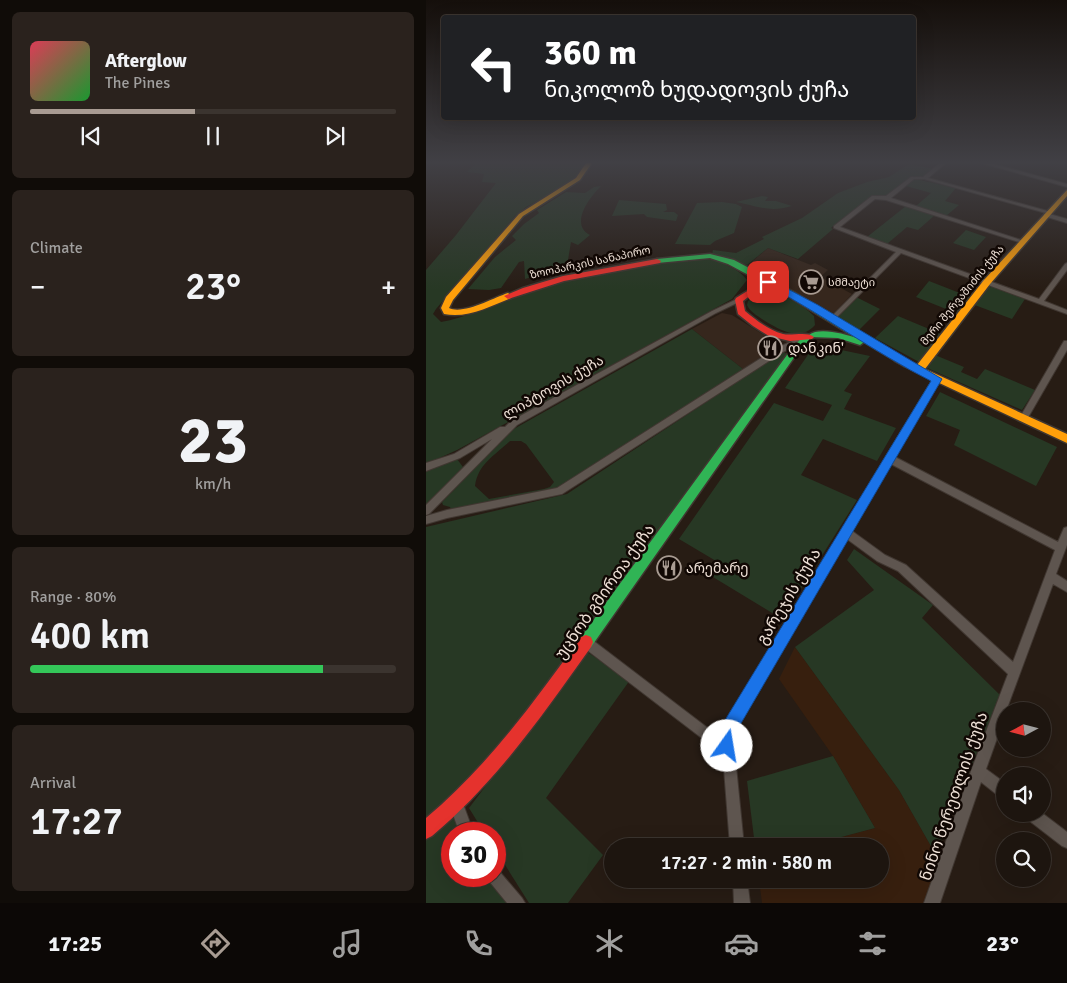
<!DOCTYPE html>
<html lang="en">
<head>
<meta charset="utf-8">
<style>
	:root { --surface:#1d150f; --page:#2a221d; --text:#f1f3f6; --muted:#a09f9e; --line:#3b342f; --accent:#a89b92 }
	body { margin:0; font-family:Signika,"Noto Sans Georgian",sans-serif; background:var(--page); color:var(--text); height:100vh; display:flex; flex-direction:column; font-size:19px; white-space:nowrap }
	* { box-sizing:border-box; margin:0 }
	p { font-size:16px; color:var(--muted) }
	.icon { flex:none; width:28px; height:28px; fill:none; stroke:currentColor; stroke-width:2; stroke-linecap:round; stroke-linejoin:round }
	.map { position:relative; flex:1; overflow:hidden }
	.details { display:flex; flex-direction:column; gap:12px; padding:12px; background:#100c08; width:426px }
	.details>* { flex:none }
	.hud { position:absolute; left:15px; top:15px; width:475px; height:105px; border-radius:5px; box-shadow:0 5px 20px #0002,0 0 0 1px var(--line); background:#202124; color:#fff; overflow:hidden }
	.needle { width:32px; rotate:263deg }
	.buttons { position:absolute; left:570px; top:702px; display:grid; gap:10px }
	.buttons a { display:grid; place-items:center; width:55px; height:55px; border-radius:50%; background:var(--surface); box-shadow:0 5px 20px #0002,0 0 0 1px var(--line); font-size:25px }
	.speed { position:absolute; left:15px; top:822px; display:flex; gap:10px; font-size:25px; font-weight:700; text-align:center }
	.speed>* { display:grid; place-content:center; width:65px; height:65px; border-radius:50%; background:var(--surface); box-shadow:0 5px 20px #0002,0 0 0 1px var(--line); line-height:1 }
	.speed .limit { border:8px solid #d22; background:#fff; color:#111 }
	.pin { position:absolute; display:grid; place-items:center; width:42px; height:42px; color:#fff; margin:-21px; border-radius:10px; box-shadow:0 2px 8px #0006 }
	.me { position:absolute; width:55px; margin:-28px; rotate:13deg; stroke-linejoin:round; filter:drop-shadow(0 0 4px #0008) }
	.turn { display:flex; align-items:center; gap:18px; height:105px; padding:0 20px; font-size:22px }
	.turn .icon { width:65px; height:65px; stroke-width:2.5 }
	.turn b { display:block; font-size:35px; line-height:42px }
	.big { font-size:38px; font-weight:600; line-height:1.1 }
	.details .tile { flex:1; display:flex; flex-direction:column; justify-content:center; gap:8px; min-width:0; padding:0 18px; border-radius:8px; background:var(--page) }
	.details .dial { align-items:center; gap:0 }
	.dial b { font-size:65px; line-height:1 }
	.song { display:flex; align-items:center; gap:15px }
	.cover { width:60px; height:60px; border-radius:8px; background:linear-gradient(135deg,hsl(350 70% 55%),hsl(130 70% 35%)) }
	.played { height:5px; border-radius:2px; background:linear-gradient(90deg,var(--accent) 45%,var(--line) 45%) }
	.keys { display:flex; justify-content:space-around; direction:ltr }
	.heat { display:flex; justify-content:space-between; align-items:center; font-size:28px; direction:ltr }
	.charge { height:8px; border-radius:4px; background:linear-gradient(90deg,#34c759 80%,var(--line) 0) }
	.trip { position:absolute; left:178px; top:838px; width:285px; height:50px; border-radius:25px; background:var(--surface); box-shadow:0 5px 20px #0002,0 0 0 1px var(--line); font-weight:600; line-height:50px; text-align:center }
	.menu { display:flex; height:80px; justify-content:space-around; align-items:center; background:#0c0806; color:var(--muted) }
	.menu .icon { width:35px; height:35px }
	.menu .on { color:var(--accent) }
	.menu b { font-size:22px; color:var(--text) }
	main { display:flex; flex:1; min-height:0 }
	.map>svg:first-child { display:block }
</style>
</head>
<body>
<main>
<section class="details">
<div class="tile">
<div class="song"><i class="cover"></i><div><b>Afterglow</b><p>The Pines</p></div></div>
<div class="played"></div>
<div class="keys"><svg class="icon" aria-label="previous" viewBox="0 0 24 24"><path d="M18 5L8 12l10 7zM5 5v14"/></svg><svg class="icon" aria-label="pause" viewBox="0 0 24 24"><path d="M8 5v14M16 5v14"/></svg><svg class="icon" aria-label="next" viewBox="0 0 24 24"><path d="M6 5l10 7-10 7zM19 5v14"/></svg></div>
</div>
<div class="tile"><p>Climate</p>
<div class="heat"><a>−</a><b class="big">23°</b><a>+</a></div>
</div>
<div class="tile dial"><b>23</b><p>km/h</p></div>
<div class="tile"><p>Range · 80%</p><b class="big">400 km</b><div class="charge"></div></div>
<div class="tile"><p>Arrival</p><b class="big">17:27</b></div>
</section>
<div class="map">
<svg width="641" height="903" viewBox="0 0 641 903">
	<rect width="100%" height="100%" fill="#271c14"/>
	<path fill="#36271d" d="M342,248L385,265L389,263L402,270L394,277L426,294L406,315L321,266Z
		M296,313L306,315L351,343L352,346L317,369L266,329Z"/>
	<path fill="#371f0e" d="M369,647L473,790L510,855L504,903H336L333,879H454V846H382L449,828L407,756L353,679Z"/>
	<path fill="#273824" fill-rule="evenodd" d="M50,163H159L154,173L142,184L100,207L89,216L10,309L7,314L15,322C46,317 75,299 105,290C136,280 170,275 202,269C227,264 255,257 281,259C295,261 313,269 321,280L306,299L31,450L0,464V270L30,235L70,183L56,182L58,174L41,172Z
		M483,164L508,169L497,177L486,178L461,197L446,196L406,227L405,228L407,229L372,259L342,248L321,265L286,254L287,250L310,253L338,239L336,237L376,218L412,193L441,182L463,177Z
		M489,179L530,188L519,201L533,205L520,216L490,206L505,193L480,186Z
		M175,186C164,197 143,224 164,235L152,245L145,242L141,266L99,279L98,261L93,262L75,288L63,290L42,289L69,257L90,240L86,236L98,224L113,213L111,210L140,192L159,193L168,187Z
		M336,196L342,197L339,201H350L366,206C343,213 332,206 310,202Z
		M193,200L240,204L241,210L237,212H248L252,215L250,221L221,217L218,214L186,216Z
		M296,202L310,204L316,207L308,233L289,241L284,245L249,244L271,203Z
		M480,206L509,215L492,230L481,227L461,244L441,237Z
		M540,230L560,237L548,250L527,243Z
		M503,281L544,297L530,313L490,297Z
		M561,284L599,299L586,319L546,304Z
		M339,292C356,293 376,304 388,316L389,325C374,342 354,330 339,321C332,316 325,313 321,305L322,301L331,294Z
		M430,297L454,309L433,330L410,317Z
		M472,316L515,334L495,363L449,338Z
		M266,329L317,369L134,487L25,509L24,507L17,505L16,502L21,497L86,430ZM84,441H95L100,444L128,482L124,487L118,489L63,499L49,486C52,464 68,456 84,441Z
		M406,348L444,356L418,391L426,394L418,409L470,428L451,461L397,439L375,475L431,500L356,619L282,574L290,561L253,539L348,403L397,421L406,405L359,388L386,349Z
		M356,352L360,353L359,357L100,712L66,755L0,819V527L141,494Z
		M509,355L538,367L535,372L551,379L559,369L609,390L596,410L499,367Z
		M514,392L631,447L610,486L528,445L534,430L500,416Z
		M31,459L37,467L0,506V470Z
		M428,549L507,605L496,618L574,695L510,855L473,790L369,647L448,590L421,560Z
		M161,652L204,680L120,798L177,855L142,903H103L69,849V834H59L43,808Z
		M407,756L449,828L382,846H329L321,781Z
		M29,817L40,834H26V876H69L87,903H0V840Z"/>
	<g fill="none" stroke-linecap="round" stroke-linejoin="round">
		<g stroke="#403731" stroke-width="2">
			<path id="street" d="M514,163H520L502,178L625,212L620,213L498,179H488L465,198L598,241L593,242L460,200L449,199L414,227L613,299L639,264L641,263V270L618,301L641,310V314L475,253L409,319H405V317L470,252L408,228V226L446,196H460L485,177H497Z
				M555,163H564L641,184V187Z
				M620,213L641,219V223L618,216V214Z
				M313,298L316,300L315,301L290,313L91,425L3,514L0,515V505L66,439L34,458L0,471V463L28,454L74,427H79L85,421L286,311Z
				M375,337H378L382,339L357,352L136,494L21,518L0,524V516L21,510L131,488L351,348Z
				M638,341H641V350L600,421H594L593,419Z
				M511,376L515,379L469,457L632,542L638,528L641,527V545L630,574L641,581V592L627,584L580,711H579V716L560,769L579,783V799L574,797L555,782L514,903H498L545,771L582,674L472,571L451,561L421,539L306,737L309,756L318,846H304L297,756L294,742L281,741L277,739L157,647L155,643L157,639L161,637L165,639L283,729H296L508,377ZM465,464L629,550L587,662L480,565L459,555L426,531Z
				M31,799L36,801L48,834H34L24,806L26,801Z
				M616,813L641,832V848L636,846L601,819L599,814Z
				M69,869L73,871L96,898L99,903H81L63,881L61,876H69Z
				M307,879H321L324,903H308Z"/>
		</g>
		<g stroke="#403731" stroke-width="3">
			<path id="fast" d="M284,254L308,260L366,291L486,364L481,367L478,366L438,342L434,345L412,338L385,337L383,335C393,327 419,334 430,338L360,295L302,264L284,258L231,263L227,261L231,259Z
				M380,335L383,336V340L367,359L165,647L160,649L155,647L153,642L155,637L361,355L377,336Z"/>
		</g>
		<g stroke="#403731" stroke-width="3">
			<path id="slow" d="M160,163H166L154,180L97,216L27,300L23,308C37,315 67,298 82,293L86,296L85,298C64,306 41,319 18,314L15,308L20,297L93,214L150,178Z
				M641,190V196L564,284L499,369L641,434V443L490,372L469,361L474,358L491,365L558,280Z"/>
		</g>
		<g stroke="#403731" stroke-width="3">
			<path id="jam" d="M231,259L235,261L234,263L138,281L82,299L78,296L97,288L137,276Z
				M340,286H351L355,288C350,292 342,290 336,291C329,293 323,296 317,301L319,311C330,320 342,330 357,334C366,336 381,331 388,337L386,339L364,341L343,336L327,326L312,314L309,300L310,298L323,290Z
				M160,635L165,637L167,642L165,647C116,716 71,781 6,836L0,839V818C62,766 108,702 155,637Z"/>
		</g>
		<use href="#street" fill="#5e554f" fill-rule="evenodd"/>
		<use href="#fast" fill="#30b455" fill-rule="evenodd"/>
		<use href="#slow" fill="#ff9f0a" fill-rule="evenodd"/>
		<use href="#jam" fill="#e5322d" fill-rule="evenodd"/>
	</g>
	<linearGradient id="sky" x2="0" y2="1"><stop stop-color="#150f0b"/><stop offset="0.56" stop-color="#414045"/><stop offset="1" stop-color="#414045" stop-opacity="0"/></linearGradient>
	<rect width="641" height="290" fill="url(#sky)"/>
	<path fill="#1a73e8" stroke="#114b97" d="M339,280H345L392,305L516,379L307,737L309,746L307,752L301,754L295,752C292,744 290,738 293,730L505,381C448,352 396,314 339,284Z"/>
	<defs>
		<g id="supermarket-ring" transform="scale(1.25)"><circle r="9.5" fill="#110804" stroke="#a89b92" stroke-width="1.5"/><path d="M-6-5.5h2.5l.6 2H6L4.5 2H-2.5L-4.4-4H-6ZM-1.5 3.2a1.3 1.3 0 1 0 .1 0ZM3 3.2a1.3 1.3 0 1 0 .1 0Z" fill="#a89b92"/></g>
		<g id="restaurant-ring" transform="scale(1.25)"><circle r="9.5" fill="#110804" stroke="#a89b92" stroke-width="1.5"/><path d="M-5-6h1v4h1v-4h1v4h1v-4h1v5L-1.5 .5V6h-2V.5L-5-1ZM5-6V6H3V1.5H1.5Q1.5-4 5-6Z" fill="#a89b92"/></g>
	</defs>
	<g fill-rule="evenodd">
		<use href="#supermarket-ring" x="385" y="282"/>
		<use href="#restaurant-ring" x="344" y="348"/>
		<use href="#restaurant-ring" x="243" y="568"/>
	</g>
	<g text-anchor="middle" stroke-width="5" stroke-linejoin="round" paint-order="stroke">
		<g font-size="11" fill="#eee0d6" stroke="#110804">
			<text transform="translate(164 262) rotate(-12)" y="4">ზოოპარკის სანაპირო</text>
			<text transform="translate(536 295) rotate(-51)" y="4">მერი შერვაშიძის ქუჩა</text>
		</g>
		<g font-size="11" fill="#eee0d6" stroke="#110804" text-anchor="start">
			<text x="402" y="286">სმმაეტი</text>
		</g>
		<g font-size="14" fill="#eee0d6" stroke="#110804" text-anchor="start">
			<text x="362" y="353">დანკინ'</text>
			<text x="260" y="573">არემარე</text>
		</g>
		<g font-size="14" fill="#eee0d6" stroke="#110804">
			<text transform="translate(127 387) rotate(-30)" y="5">ლიპტოვის ქუჩა</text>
		</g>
		<g font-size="16" fill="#eee0d6" stroke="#110804">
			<text transform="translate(178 591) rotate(-55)" y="6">უცნობ გმირთა ქუჩა</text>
			<text transform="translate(362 596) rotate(-59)" y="6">გარეჯის ქუჩა</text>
			<text transform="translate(527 796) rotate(-71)" y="6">ნინო წერეთლის ქუჩა</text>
		</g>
	</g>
</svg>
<div class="buttons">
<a><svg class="needle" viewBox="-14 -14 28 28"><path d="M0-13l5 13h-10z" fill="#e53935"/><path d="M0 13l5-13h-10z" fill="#a09f9e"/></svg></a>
<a><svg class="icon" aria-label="sound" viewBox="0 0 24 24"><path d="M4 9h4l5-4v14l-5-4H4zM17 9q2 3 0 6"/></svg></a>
<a><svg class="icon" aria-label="search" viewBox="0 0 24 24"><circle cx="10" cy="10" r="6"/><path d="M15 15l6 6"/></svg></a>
</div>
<div class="speed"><div class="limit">30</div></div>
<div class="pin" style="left:342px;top:282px;background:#d93025"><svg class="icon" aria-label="arrive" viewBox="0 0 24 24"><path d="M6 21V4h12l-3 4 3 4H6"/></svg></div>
<svg class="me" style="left:301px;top:746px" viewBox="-20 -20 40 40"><circle r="19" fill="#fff"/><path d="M0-13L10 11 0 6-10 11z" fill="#1a73e8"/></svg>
<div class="trip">17:27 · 2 min · 580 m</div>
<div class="hud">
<div class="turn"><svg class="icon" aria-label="left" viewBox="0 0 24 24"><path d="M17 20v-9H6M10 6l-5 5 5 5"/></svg><div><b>360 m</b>ნიკოლოზ ხუდადოვის ქუჩა</div></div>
</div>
</div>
</main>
<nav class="menu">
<b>17:25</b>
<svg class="icon on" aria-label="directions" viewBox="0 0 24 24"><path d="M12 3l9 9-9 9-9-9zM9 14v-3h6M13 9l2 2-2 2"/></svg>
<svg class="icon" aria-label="music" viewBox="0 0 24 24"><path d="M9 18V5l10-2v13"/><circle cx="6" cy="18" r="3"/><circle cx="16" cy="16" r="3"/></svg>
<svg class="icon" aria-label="phone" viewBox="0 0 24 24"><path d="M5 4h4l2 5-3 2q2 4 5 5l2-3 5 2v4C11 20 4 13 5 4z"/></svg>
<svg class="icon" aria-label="climate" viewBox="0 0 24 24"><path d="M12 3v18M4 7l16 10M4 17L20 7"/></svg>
<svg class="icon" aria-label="car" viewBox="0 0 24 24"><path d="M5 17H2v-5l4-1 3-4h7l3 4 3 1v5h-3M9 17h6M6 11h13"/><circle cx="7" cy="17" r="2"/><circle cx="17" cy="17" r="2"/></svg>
<svg class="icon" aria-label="filters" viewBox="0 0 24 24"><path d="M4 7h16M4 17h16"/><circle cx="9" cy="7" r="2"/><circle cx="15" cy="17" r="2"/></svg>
<b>23°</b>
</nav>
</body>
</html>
